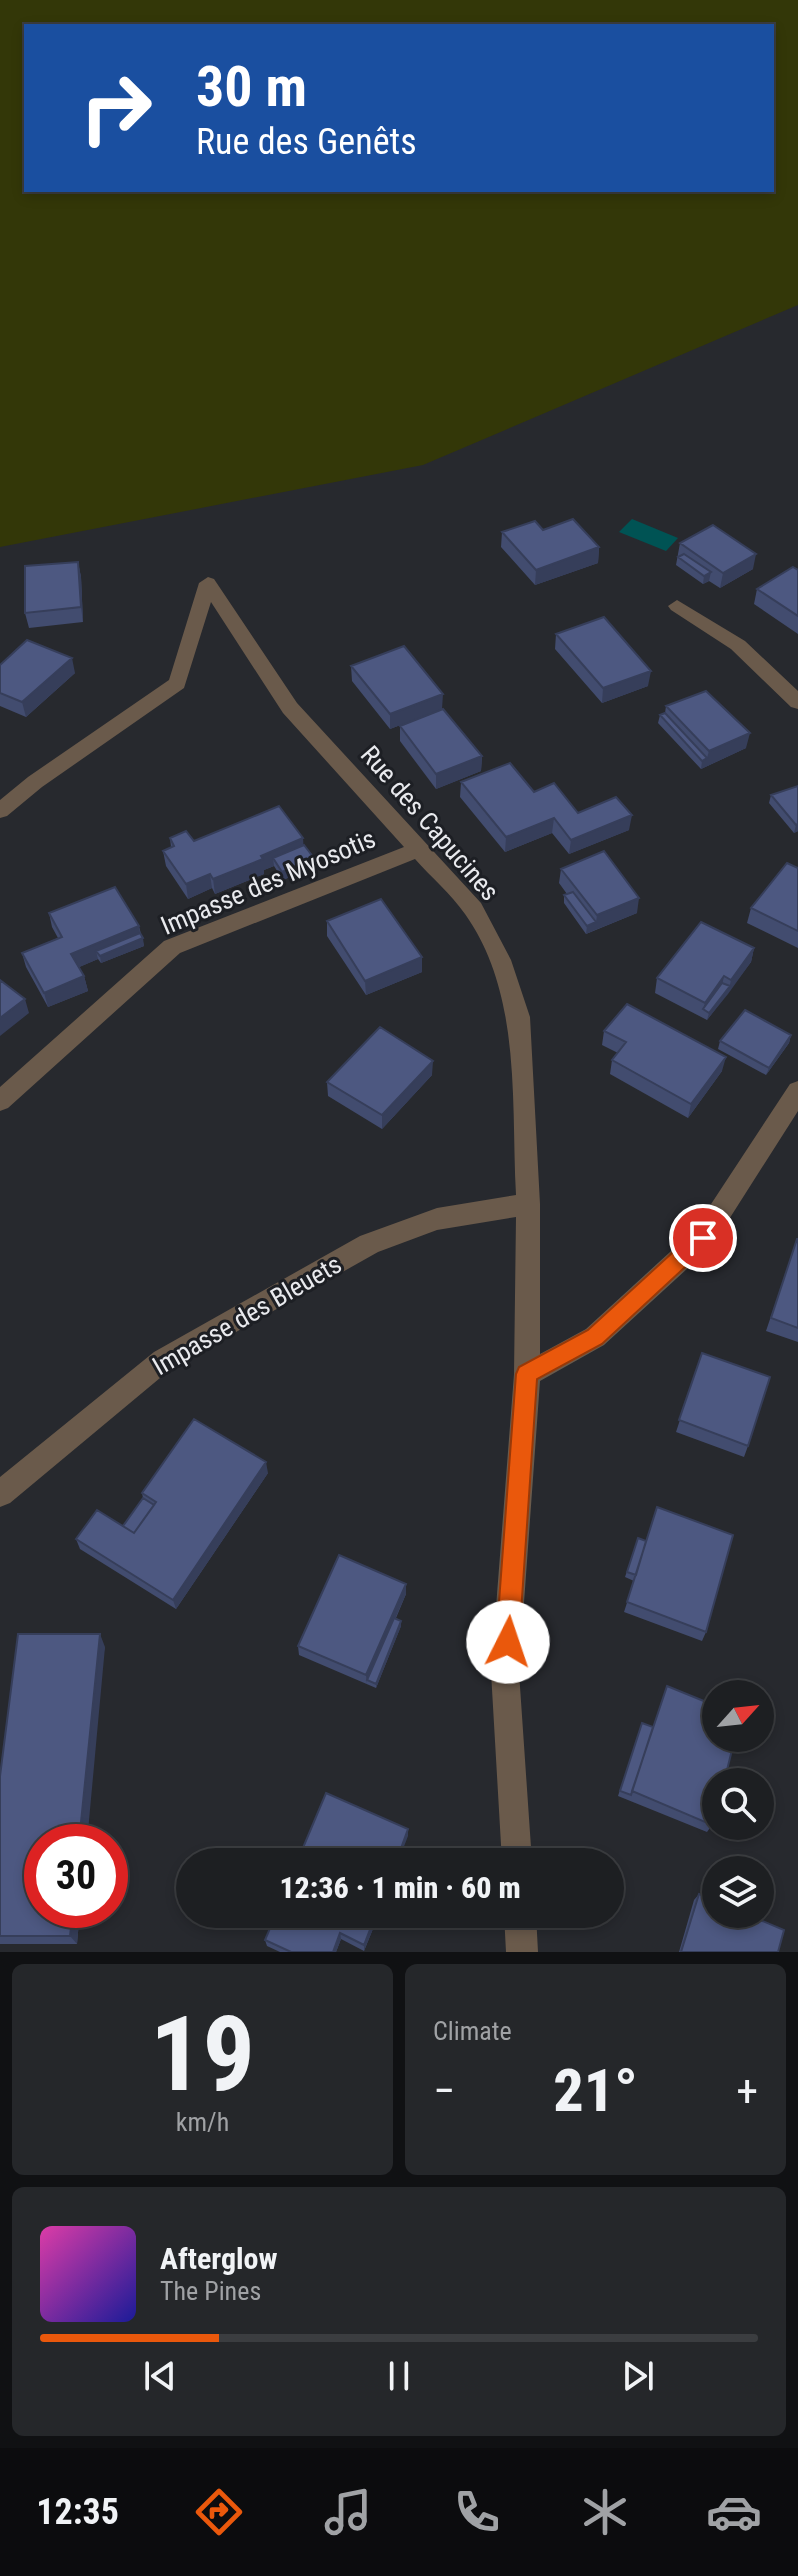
<!DOCTYPE html>
<html lang="en">
<head>
<meta charset="utf-8">
<style>
	:root { --surface:#1d1f22; --page:#25272a; --text:#f1f3f6; --muted:#a0a2a5; --line:#3b3d40; --accent:#ea580c }
	body { margin:0; font-family:"Roboto Condensed",sans-serif; background:var(--page); color:var(--text); height:100vh; display:flex; flex-direction:column; font-size:30px; white-space:nowrap }
	* { box-sizing:border-box; margin:0 }
	p { font-size:26px; color:var(--muted) }
	.icon { flex:none; width:44px; height:44px; fill:none; stroke:currentColor; stroke-width:2; stroke-linecap:round; stroke-linejoin:round }
	.map { position:relative; height:1952px; overflow:hidden }
	.side { display:flex; flex-direction:column; gap:12px; padding:12px; background:#101113; flex:1 }
	.side>* { flex:none }
	.hud { position:absolute; left:24px; top:24px; width:750px; height:168px; border-radius:0px; box-shadow:0 4px 12px #0003,0 0 0 2px var(--line); background:#1a4fa0; color:#fff; overflow:hidden }
	.needle { width:52px; rotate:63deg }
	.controls { position:absolute; left:702px; top:1680px; display:grid; gap:16px }
	.controls a { display:grid; place-items:center; width:72px; height:72px; border-radius:50%; background:var(--surface); box-shadow:0 4px 12px #0003,0 0 0 2px var(--line); font-size:40px }
	.speed { position:absolute; left:24px; top:1824px; display:flex; gap:16px; font-size:40px; font-weight:700; text-align:center }
	.speed>* { display:grid; place-content:center; width:104px; height:104px; border-radius:50%; background:var(--surface); box-shadow:0 4px 12px #0003,0 0 0 2px var(--line); line-height:1 }
	.speed .limit { border:12px solid #d22; background:#fff; color:#111 }
	.pin { position:absolute; display:grid; place-items:center; width:68px; height:68px; color:#fff; margin:-34px; border:4px solid #fff; border-radius:50%; box-shadow:0 2px 8px #0007 }
	.me { position:absolute; width:88px; margin:-44px; rotate:4deg; stroke-linejoin:round; filter:drop-shadow(0 0 6px #0008) }
	.turn { display:flex; align-items:center; gap:28px; height:168px; padding:0 40px; font-size:36px }
	.turn .icon { width:104px; height:104px; stroke-width:2.5 }
	.turn b { display:block; font-size:56px; line-height:68px }
	.big { font-size:60px; font-weight:800; line-height:1.1 }
	.side .tile { flex:1; display:flex; flex-direction:column; justify-content:center; gap:12px; min-width:0; padding:0 28px; border-radius:12px; background:var(--page) }
	.side .dial { align-items:center; gap:0 }
	.dial b { font-size:104px; line-height:1 }
	.song { display:flex; align-items:center; gap:24px }
	.cover { width:96px; height:96px; border-radius:12px; background:linear-gradient(135deg,hsl(320 70% 55%),hsl(240 70% 35%)) }
	.played { height:8px; border-radius:4px; background:linear-gradient(90deg,var(--accent) 25%,var(--line) 25%) }
	.keys { display:flex; justify-content:space-around; direction:ltr }
	.heat { display:flex; justify-content:space-between; align-items:center; font-size:44px; direction:ltr }
	.side .tiles { flex:1; display:grid; gap:12px; grid-template-columns:1fr 1fr }
	.tile:last-child { grid-column:span 2 }
	.trip { position:absolute; left:176px; top:1848px; width:448px; height:80px; border-radius:40px; background:var(--surface); box-shadow:0 4px 12px #0003,0 0 0 2px var(--line); font-weight:800; line-height:80px; text-align:center }
	.tabs { display:flex; height:128px; justify-content:space-around; align-items:center; background:#0c0c0e; color:var(--muted) }
	.tabs .icon { width:56px; height:56px }
	.tabs .selected { color:var(--accent) }
	.tabs b { font-size:36px; color:var(--text) }
	.map>svg:first-child { display:block }
</style>
</head>
<body>
<div class="map">
<svg width="798" height="1952" viewBox="0 0 798 1952">
	<rect width="100%" height="100%" fill="#27292e"/>
	<path fill="#333708" fill-rule="evenodd" d="M0,0H798V305L423,465L0,547ZM26,26H772V190H26Z"/>
	<path fill="#005354" d="M632,519L678,538L666,551L619,532Z"/>
	<g fill="none" stroke-linecap="round" stroke-linejoin="round">
		<path fill="#6a5a4b" fill-rule="evenodd" d="M208,577L214,579L297,703L481,903L511,960L530,1017L540,1204V1354L586,1329L694,1230L790,1084L798,1081V1111L712,1246L604,1345L540,1381L519,1672L532,1862H502L491,1672L514,1374L516,1217L437,1230L378,1252L172,1368L10,1503L0,1507V1477L154,1352L360,1236L437,1208L516,1195C511,1102 522,994 465,914C451,894 431,877 415,859L180,953L8,1108L0,1111V1087L164,941L404,847L283,713L211,602L184,688L42,787L7,816L0,818V800L28,777L169,680L199,583Z
			M677,600L745,641L798,691V709L791,707L731,649L671,610L668,606Z
			M504,1914H536L538,1952H506Z"/>
	</g>
	<path fill="#424c6f" d="M543,530L599,547L598,563L535,585L501,547L502,532Z
		M680,543L753,569L720,588L709,581L703,584L676,565Z
		M78,562L81,577L83,622L29,628L25,613Z
		M798,570V634L754,604L757,589Z
		M556,634L648,686L602,703L555,649Z
		M0,665L75,673L26,717L0,706Z
		M351,666L442,709L390,729L352,681Z
		M666,706L746,748L701,769L658,723L660,715L665,713Z
		M400,726L482,756L481,771L436,789L400,741Z
		M461,782L534,792L578,813L629,830L569,854L552,833L505,852L460,797Z
		M798,786V831L794,833L769,803L771,795Z
		M170,838L194,841L304,845L314,858L315,866L283,880L274,866L264,870V874L215,894L212,888L188,899L166,866L163,851L171,847Z
		M798,868V948L747,923L751,908Z
		M561,869L637,913L586,934L564,903V895L567,894L559,883Z
		M49,913L139,926L144,946L101,963L98,959L79,967L84,976L88,991L48,1007L26,967L22,953L58,938L52,927Z
		M327,921L422,972L366,995L327,936Z
		M754,948L751,962L707,1020L655,993L657,978Z
		M604,1031L722,1071L688,1118L610,1074L612,1060L618,1053L602,1045Z
		M791,1035L789,1043L766,1075L718,1049L720,1041Z
		M432,1075L382,1129L328,1096L327,1082Z
		M797,1239H798V1342L766,1331Z
		M702,1353L748,1446L744,1457L676,1432Z
		M268,1473L176,1609L80,1549L76,1539L123,1526L143,1498L142,1493Z
		M638,1538L646,1541L706,1632L702,1641L624,1612L634,1581L625,1577Z
		M406,1584V1594L396,1618L401,1621V1626L376,1688L299,1655L298,1646Z
		M105,1647L42,1910H80L77,1944H0V1776Z
		M667,1686L712,1825L707,1832L618,1796L642,1723L653,1727Z
		M699,1894L778,1952H679L694,1900Z
		M276,1914H379L364,1951L341,1939L336,1952H280L267,1946L265,1940Z"/>
	<path fill="#363e5a" d="M599,547L598,563L535,585L536,570Z
		M756,554L753,569L720,588L723,573Z
		M78,562L81,577L83,622L81,607Z
		M711,572L709,581L703,584L704,576Z
		M72,658L75,673L26,717L22,702Z
		M651,671L648,686L602,703L603,688Z
		M443,694L442,709L390,729V714Z
		M750,733L746,748L701,769L702,761L707,758L709,751Z
		M482,756L481,771L436,789V774Z
		M632,815L629,830L569,854L571,840Z
		M554,818L552,833L505,852L506,837Z
		M798,824V831L794,833L796,825Z
		M303,838L304,853L273,858L274,866L264,870V874L215,894L213,879L261,856Z
		M314,858L315,866L283,880L282,872Z
		M210,874L212,888L188,899L186,884Z
		M639,898L637,913L595,930L597,915Z
		M596,922L595,930L586,934L587,926Z
		M139,926L141,939L143,938L144,946L101,963L100,956L96,951L98,959L75,969L71,954Z
		M754,948L751,962L728,994L731,980Z
		M422,957V972L366,995L365,981Z
		M84,976L88,991L48,1007L44,993Z
		M724,976L721,991L703,1009L705,1003Z
		M730,986L728,994L707,1020L709,1013Z
		M25,999L29,1013L0,1036V1018Z
		M791,1035L789,1043L766,1075L769,1068Z
		M726,1057L722,1071L688,1118L691,1104Z
		M433,1061L432,1075L382,1129V1115Z
		M266,1462L268,1473L176,1609L173,1600Z
		M406,1584V1594L368,1680H367V1684L366,1675Z
		M401,1621V1626L376,1688V1684Z
		M100,1634L105,1647L87,1842H79Z
		M408,1829V1836L398,1862H396Z
		M73,1910H80L77,1944L70,1936Z
		M376,1914H379L364,1951V1945Z
		M340,1933L341,1939L336,1952H333Z"/>
	<path fill="#4d5881" stroke="#363e5a" stroke-width="2" d="M573,519L599,547L536,570L502,532L535,521L543,530Z
		M713,525L756,554L723,573L680,543Z
		M684,554L711,572L704,576L678,557Z
		M78,562L81,607L25,613V566Z
		M793,567L798,570V616L757,589Z
		M604,617L651,671L603,688L556,634Z
		M27,640L72,658L22,702L0,693V665Z
		M404,646L443,694L390,714L351,666Z
		M706,691L750,733L709,751L666,706Z
		M443,709L482,756L436,774L400,726Z
		M665,713L707,758L702,761L660,715Z
		M510,763L534,792L554,783L578,813L616,797L632,815L571,840L554,818L506,837L461,782Z
		M798,786V824L796,825L771,795Z
		M279,806L303,838L261,856L263,859L213,879L210,874L186,884L163,851L174,846L170,838L186,831L194,841Z
		M304,845L314,858L282,872L273,858Z
		M604,851L639,898L597,915L561,869Z
		M787,863L798,868V931L751,908Z
		M115,887L139,926L71,954L84,976L44,993L22,953L62,937L49,913Z
		M573,892L596,922L587,926L564,895Z
		M381,899L422,957L365,981L327,921Z
		M701,922L754,948L731,980L724,976L705,1003L657,978Z
		M140,933L143,938L100,956L96,951Z
		M0,980L25,999L0,1018Z
		M722,983L730,986L709,1013L703,1009Z
		M627,1004L726,1057L691,1104L612,1060L626,1042L604,1031Z
		M745,1010L791,1035L769,1068L720,1041Z
		M380,1027L433,1061L382,1115L327,1082Z
		M797,1239H798V1328L771,1318Z
		M702,1353L770,1377L748,1446L679,1420Z
		M194,1419L266,1462L173,1600L76,1539L97,1510L134,1533L156,1502L142,1493Z
		M143,1498L154,1505L134,1533L123,1526Z
		M657,1507L733,1535L706,1632L627,1602Z
		M638,1538L646,1541L636,1575L627,1572Z
		M339,1555L406,1584L366,1675L298,1646Z
		M394,1618L401,1621L376,1684L367,1680Z
		M18,1634H100L79,1842H42V1910H73L70,1936H0V1776Z
		M667,1686L716,1706V1738H735L724,1782H716V1810L712,1825L632,1791Z
		M642,1723L653,1727L631,1795L620,1791Z
		M326,1793L408,1829L396,1862H297Z
		M699,1894L716,1901V1914H746L784,1930L778,1952H681Z
		M276,1914H376L364,1945L340,1933L333,1952H291L265,1940Z"/>
	<path fill="#ea580c" stroke="#983908" stroke-width="2" d="M703,1229L710,1231L713,1238L710,1244L602,1344L537,1379L519,1642L516,1651L508,1654L499,1651L496,1642L516,1374L519,1367L588,1330L696,1231Z"/>
	<g text-anchor="middle" stroke-width="6" stroke-linejoin="round" paint-order="stroke">
		<g font-size="26" fill="#e9eaee" stroke="#1d1f24">
			<text transform="translate(430 823) rotate(49)" y="9">Rue des Capucines</text>
			<text transform="translate(268 882) rotate(-23)" y="9">Impasse des Myosotis</text>
			<text transform="translate(247 1315) rotate(-30)" y="9">Impasse des Bleuets</text>
		</g>
	</g>
</svg>
<div class="controls">
<a><svg class="needle" viewBox="-14 -14 28 28"><path d="M0-13l5 13h-10z" fill="#e53935"/><path d="M0 13l5-13h-10z" fill="#a0a2a5"/></svg></a>
<a><svg class="icon" aria-label="search" viewBox="0 0 24 24"><circle cx="10" cy="10" r="6"/><path d="M15 15l6 6"/></svg></a>
<a><svg class="icon" aria-label="layers" viewBox="0 0 24 24"><path d="M12 4l9 5-9 5-9-5zM3 14l9 5 9-5"/></svg></a>
</div>
<div class="speed"><div class="limit">30</div></div>
<div class="pin" style="left:703px;top:1238px;background:#d93025"><svg class="icon" aria-label="arrive" viewBox="0 0 24 24"><path d="M6 21V4h12l-3 4 3 4H6"/></svg></div>
<svg class="me" style="left:508px;top:1642px" viewBox="-20 -20 40 40"><circle r="19" fill="#fff"/><path d="M0-13L10 11 0 6-10 11z" fill="#ea580c"/></svg>
<div class="trip">12:36 · 1 min · 60 m</div>
<div class="hud">
<div class="turn"><svg class="icon" aria-label="right" viewBox="0 0 24 24"><path d="M7 20v-9h11M14 6l5 5-5 5"/></svg><div><b>30 m</b>Rue des Genêts</div></div>
</div>
</div>
<section class="side">
<div class="tiles">
<div class="tile dial"><b>19</b><p>km/h</p></div>
<div class="tile"><p>Climate</p>
<div class="heat"><a>−</a><b class="big">21°</b><a>+</a></div>
</div>
<div class="tile">
<div class="song"><i class="cover"></i><div><b>Afterglow</b><p>The Pines</p></div></div>
<div class="played"></div>
<div class="keys"><svg class="icon" aria-label="previous" viewBox="0 0 24 24"><path d="M18 5L8 12l10 7zM5 5v14"/></svg><svg class="icon" aria-label="pause" viewBox="0 0 24 24"><path d="M8 5v14M16 5v14"/></svg><svg class="icon" aria-label="next" viewBox="0 0 24 24"><path d="M6 5l10 7-10 7zM19 5v14"/></svg></div>
</div>
</div>
</section>
<nav class="tabs">
<b>12:35</b>
<svg class="icon selected" aria-label="directions" viewBox="0 0 24 24"><path d="M12 3l9 9-9 9-9-9zM9 14v-3h6M13 9l2 2-2 2"/></svg>
<svg class="icon" aria-label="music" viewBox="0 0 24 24"><path d="M9 18V5l10-2v13"/><circle cx="6" cy="18" r="3"/><circle cx="16" cy="16" r="3"/></svg>
<svg class="icon" aria-label="phone" viewBox="0 0 24 24"><path d="M5 4h4l2 5-3 2q2 4 5 5l2-3 5 2v4C11 20 4 13 5 4z"/></svg>
<svg class="icon" aria-label="climate" viewBox="0 0 24 24"><path d="M12 3v18M4 7l16 10M4 17L20 7"/></svg>
<svg class="icon" aria-label="car" viewBox="0 0 24 24"><path d="M5 17H2v-5l4-1 3-4h7l3 4 3 1v5h-3M9 17h6M6 11h13"/><circle cx="7" cy="17" r="2"/><circle cx="17" cy="17" r="2"/></svg>
</nav>
</body>
</html>
